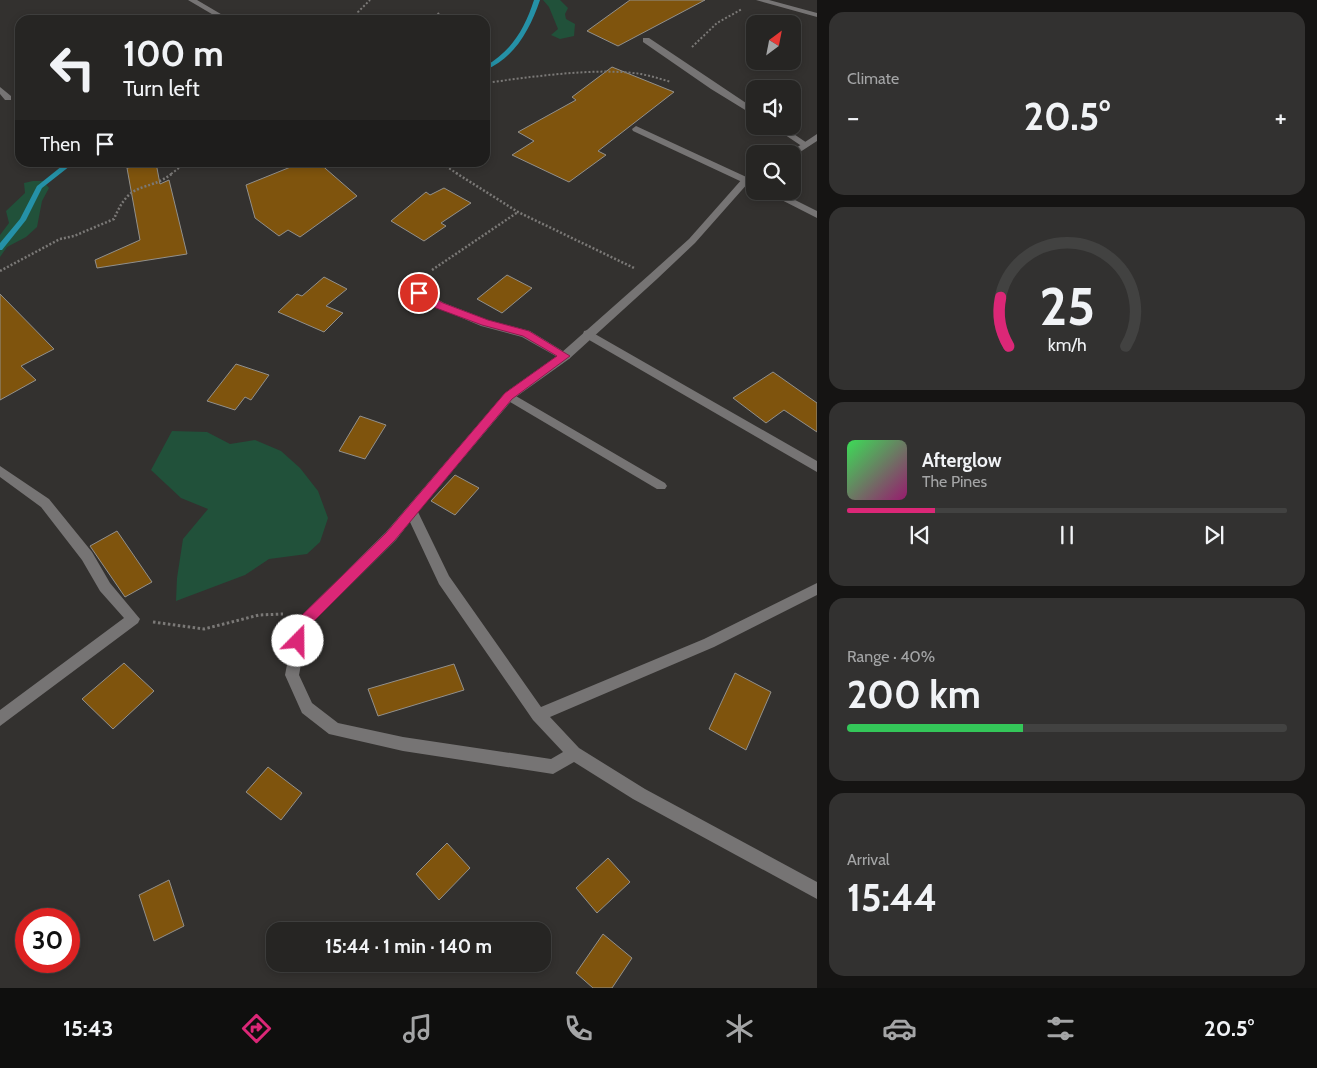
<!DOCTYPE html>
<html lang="en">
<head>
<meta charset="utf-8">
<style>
	:root { --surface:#262523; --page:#323130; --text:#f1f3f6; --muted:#a4a5a6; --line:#424241; --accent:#db2777 }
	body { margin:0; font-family:Cabin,sans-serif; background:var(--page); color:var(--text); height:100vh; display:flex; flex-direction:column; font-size:19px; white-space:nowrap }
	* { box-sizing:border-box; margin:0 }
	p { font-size:16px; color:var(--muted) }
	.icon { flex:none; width:28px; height:28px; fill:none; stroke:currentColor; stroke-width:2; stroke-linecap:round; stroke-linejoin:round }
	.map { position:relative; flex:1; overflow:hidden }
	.details { display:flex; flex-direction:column; gap:12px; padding:12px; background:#151413; width:500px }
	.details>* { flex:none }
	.hud { position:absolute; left:15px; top:15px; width:475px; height:152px; border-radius:15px; box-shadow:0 2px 8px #0003,0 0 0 1px var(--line); background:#262523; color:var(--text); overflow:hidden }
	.needle { width:32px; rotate:32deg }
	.tools { position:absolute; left:746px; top:15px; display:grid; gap:10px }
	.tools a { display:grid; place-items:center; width:55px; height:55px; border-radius:10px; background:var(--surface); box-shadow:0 2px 8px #0003,0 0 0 1px var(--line); font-size:25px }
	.speed { position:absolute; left:15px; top:908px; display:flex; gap:10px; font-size:25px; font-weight:700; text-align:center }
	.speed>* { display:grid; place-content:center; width:65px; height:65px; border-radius:50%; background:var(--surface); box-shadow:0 2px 8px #0003,0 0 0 1px var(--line); line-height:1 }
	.speed .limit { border:8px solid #d22; background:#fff; color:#111 }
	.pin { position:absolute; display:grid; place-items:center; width:42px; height:42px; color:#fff; margin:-21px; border:2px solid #fff; border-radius:50%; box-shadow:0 1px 5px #0007 }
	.me { position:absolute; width:55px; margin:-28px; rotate:22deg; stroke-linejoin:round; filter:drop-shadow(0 0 4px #0008) }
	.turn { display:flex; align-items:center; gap:18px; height:105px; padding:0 25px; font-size:22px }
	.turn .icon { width:65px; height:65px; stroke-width:2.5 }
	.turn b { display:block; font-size:35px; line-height:42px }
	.then { display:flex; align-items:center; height:48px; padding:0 25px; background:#0003; gap:10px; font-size:19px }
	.big { font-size:38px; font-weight:800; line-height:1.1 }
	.details .widget { flex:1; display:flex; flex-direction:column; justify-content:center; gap:8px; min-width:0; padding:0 18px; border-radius:15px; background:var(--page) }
	.details .dial { align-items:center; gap:0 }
	.dial svg { height:130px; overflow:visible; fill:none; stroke:var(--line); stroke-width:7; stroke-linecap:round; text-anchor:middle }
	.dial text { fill:var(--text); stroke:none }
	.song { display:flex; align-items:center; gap:15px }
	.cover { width:60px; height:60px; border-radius:8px; background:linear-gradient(135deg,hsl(130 70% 55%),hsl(320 70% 35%)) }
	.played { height:5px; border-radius:2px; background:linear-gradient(90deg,var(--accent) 20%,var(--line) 20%) }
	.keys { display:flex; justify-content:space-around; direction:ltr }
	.heat { display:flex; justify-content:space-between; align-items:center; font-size:28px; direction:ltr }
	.charge { height:8px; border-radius:4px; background:linear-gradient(90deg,#34c759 40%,var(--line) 0) }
	.trip { position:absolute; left:266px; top:922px; width:285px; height:50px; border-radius:15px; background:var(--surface); box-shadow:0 2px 8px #0003,0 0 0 1px var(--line); font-weight:800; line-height:50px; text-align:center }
	.tabs { display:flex; height:80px; justify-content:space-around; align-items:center; background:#0f0f0e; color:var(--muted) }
	.tabs .icon { width:35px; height:35px }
	.tabs .selected { color:var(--accent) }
	.tabs b { font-size:22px; color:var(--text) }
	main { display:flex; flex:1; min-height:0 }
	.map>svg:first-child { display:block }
</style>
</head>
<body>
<main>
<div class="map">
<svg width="817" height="988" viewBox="0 0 817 988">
	<rect width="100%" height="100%" fill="#33312f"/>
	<path fill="#21513a" d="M543,0H560L568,8L565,14L566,19L575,24L574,36L560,39L551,35L558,29L549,7Z
		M33,181H43L49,188L42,201L37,227L26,237L7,247L0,257V235L9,223L6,211L25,193L24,183Z
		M172,431L207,432L230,444L255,440L281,451L300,468L318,491L328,518L320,542L307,554L269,559L245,575L176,601L177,578L183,539L208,509L181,498L151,470Z"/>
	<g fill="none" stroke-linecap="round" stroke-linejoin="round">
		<path fill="#2591a7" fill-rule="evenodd" d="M534,0H540C530,29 515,58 485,70V66C512,51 525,28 534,0Z
			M67,162H75L42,188L26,220L2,250H0V243L20,219L37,186Z"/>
	</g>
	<path fill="#7f540d" stroke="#92908c" d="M630,0H705L618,46L587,31Z
		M612,67L674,92L598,151L606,155L569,182L512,155L534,141L518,132L576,100L572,97Z
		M303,162H318L357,196L300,237L288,230L279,236L255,218L246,185Z
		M156,163L160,184L169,180L187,254L97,268L95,260L140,240L127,168Z
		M444,188L471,203L441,223L446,226L424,241L391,221L426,192L430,195Z
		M507,275L532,288L502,313L477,299Z
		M324,277L347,289L326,306L343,313L324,332L278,312L297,294L302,296Z
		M0,294L54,349L21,366L36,380L0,400Z
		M236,364L269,375L251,400L245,397L235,410L207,401Z
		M773,372L817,403V432L784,410L766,423L733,398Z
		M360,416L386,425L365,459L339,451Z
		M455,475L479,488L455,515L431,501Z
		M117,531L152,582L125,597L90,546Z
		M124,663L154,691L113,729L82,699Z
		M454,664L464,690L378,716L368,689Z
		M735,673L771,692L746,750L709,729Z
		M268,767L302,793L281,820L246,792Z
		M447,843L470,868L439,900L416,874Z
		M608,858L630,882L597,913L576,888Z
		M169,880L184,926L154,941L139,895Z
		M603,934L632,958L612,988H593L576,973Z"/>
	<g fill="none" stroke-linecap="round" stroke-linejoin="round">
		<path stroke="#7b7977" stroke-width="2" stroke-dasharray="2 2" stroke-linecap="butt" d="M355,20L358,12L370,0
			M432,20L439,13
			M692,47L717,23L742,9
			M485,83C531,77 596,67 641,74C651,76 661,79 671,82
			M439,162L458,174
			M171,174L187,162"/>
		<path stroke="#7b7977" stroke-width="2.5" stroke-dasharray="2 2" stroke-linecap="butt" d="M456,173L518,212L634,268
			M432,270L518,212
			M0,271L60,239L74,236L114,219C131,178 145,194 173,173"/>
		<path stroke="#7b7977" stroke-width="3" stroke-dasharray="2.5 2.5" stroke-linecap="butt" d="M153,622L204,629L259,615L283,614"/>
		<path fill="#767474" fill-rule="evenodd" d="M643,38H649L755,109V116L711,89L643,42Z
			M0,87L11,96V100H5L0,94Z
			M636,126L755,181V188L633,131L632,129Z
			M772,126H782L810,145L803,147Z
			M764,191H777L817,211V218Z
			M418,279L423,282L424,291L444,303L488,320L530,331L571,356L569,359H561L522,337L481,326L436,307L415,295L413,282Z
			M588,330L817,461V472L584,337L583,334L584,331Z
			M509,392L665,483L667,486L665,489H657L505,399L503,396Z
			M0,466L49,499L92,552L110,583L140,619L138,623L0,726V710L124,618L100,591L82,560L41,507L0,477Z"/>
		<path fill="#767474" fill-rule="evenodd" d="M188,0H197L231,20H222Z
			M756,0H769L817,13V17Z
			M817,134V141L794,156H792V154H787Z
			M755,172V179L749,182L695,243L657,279L569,359L513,399L418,512L449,576L541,707L704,639L817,583V595L714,647L550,717L579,748L645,789L817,882V899L633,799L574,762L553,774L403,751L329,734L302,713L285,675L295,624L297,620L386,532L505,393L561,353L649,275L689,239L743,178ZM410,522L439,584L533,720L563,752L551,759L403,737L338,723L312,703L299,675L308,627L396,540Z"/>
	</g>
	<path fill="#db2777" stroke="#8e194d" d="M419,290L443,303L488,320L529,331L570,356L512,399L395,540L308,627L303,645L298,647L294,645L292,641L297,620L386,533L505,393L557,356L523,336L482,325L436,308L416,295V291Z"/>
</svg>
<div class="tools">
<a><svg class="needle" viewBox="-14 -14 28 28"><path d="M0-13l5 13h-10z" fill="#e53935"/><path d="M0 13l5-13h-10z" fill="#a4a5a6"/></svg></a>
<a><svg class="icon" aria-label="sound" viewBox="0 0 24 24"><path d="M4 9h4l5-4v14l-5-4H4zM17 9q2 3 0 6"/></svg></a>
<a><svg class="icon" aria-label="search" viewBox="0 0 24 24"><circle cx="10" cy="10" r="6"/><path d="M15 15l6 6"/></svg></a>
</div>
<div class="speed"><div class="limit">30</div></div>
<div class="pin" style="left:419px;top:293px;background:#d93025"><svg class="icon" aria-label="arrive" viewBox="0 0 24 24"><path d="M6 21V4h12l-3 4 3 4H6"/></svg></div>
<svg class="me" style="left:298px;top:641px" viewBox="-20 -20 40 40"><circle r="19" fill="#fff"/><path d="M0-13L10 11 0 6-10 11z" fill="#db2777"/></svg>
<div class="trip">15:44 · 1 min · 140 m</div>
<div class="hud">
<div class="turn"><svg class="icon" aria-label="left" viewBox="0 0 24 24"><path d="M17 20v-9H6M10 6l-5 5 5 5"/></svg><div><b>100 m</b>Turn left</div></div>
<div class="then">Then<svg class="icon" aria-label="arrive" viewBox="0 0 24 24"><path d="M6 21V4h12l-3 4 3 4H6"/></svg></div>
</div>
</div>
<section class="details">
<div class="widget"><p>Climate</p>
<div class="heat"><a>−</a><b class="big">20.5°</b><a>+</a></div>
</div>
<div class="widget dial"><svg viewBox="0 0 100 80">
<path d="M14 69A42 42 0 1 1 86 69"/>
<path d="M14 69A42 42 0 0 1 9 39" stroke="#db2777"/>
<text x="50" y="56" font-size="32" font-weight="700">25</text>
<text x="50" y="72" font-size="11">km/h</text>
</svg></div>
<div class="widget">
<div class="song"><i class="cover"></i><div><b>Afterglow</b><p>The Pines</p></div></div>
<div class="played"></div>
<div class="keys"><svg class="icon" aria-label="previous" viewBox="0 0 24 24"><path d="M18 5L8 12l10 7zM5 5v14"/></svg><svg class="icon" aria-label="pause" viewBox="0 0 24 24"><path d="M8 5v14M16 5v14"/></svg><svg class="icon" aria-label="next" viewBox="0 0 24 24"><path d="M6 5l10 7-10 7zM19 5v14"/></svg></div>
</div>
<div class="widget"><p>Range · 40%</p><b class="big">200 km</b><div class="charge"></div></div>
<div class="widget"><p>Arrival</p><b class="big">15:44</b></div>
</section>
</main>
<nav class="tabs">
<b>15:43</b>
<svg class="icon selected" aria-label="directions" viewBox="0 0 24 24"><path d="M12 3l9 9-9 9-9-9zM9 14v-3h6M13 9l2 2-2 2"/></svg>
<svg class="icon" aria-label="music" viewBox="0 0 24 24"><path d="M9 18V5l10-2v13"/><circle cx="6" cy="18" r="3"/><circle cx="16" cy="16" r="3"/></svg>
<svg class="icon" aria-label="phone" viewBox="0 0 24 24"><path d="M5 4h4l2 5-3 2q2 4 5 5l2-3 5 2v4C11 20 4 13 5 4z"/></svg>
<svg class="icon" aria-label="climate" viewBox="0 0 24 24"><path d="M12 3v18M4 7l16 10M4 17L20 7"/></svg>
<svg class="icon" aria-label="car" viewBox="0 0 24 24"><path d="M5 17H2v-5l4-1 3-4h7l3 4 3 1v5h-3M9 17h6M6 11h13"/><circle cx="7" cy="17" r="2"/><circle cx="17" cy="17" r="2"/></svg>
<svg class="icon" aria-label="filters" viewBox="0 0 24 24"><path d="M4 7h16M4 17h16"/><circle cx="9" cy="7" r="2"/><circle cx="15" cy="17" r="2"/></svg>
<b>20.5°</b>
</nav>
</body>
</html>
